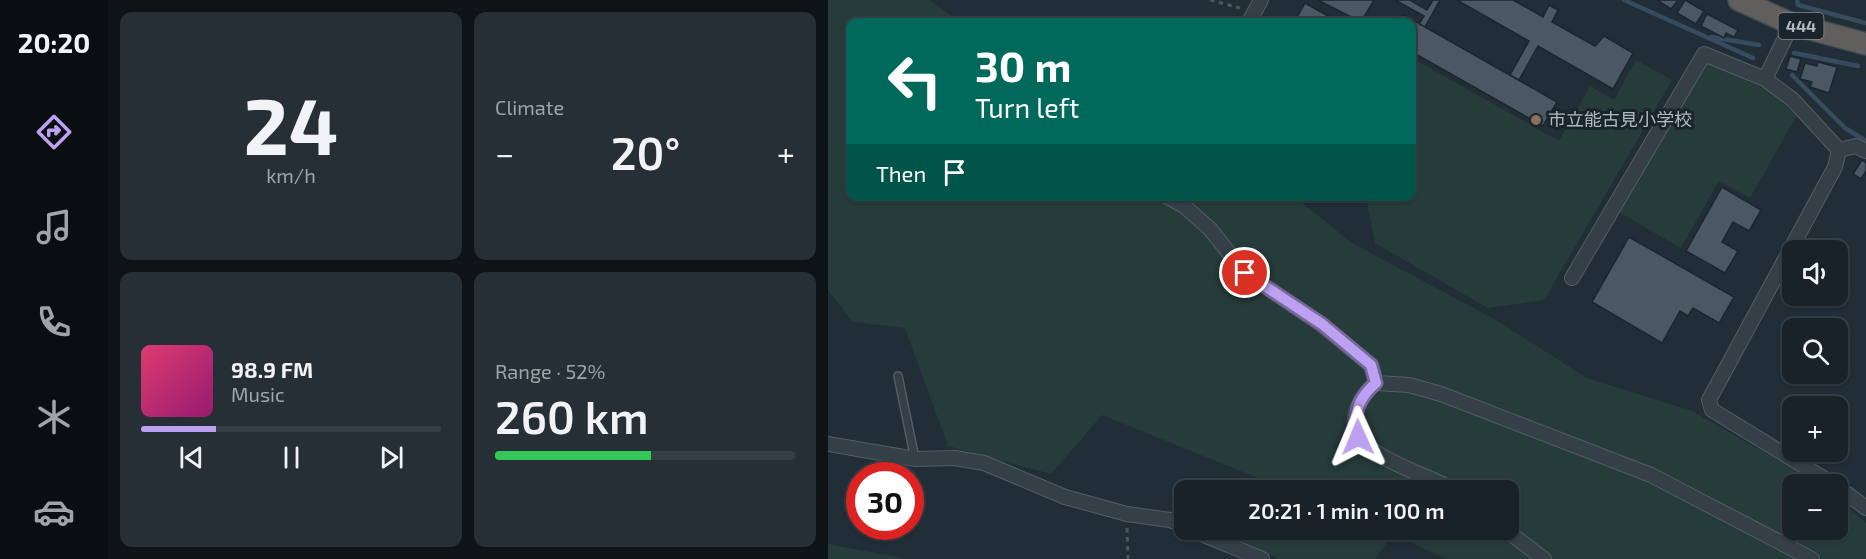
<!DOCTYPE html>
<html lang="en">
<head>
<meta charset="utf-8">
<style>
	:root { --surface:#192229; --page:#262f35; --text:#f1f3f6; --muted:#9fa4a8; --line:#373f46; --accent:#bca0f2 }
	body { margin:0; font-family:"Exo 2","Noto Sans JP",sans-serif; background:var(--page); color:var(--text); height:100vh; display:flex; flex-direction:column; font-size:22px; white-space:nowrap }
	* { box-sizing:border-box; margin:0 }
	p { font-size:20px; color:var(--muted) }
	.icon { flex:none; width:33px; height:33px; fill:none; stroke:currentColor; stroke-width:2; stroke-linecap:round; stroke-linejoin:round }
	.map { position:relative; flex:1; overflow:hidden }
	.panel { display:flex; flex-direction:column; gap:12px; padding:12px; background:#0e1317; width:720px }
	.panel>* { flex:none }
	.guide { position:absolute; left:18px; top:18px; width:570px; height:183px; border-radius:12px; box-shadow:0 2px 4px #0004,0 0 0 2px var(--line); background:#00695c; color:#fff; overflow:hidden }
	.tools { position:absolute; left:954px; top:240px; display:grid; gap:12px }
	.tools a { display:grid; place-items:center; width:66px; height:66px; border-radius:12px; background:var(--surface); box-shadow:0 2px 4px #0004,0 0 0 2px var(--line); font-size:30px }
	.speed { position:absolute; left:18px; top:462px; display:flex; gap:12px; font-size:30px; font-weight:700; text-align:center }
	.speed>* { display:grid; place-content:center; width:78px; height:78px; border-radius:50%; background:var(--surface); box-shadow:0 2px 4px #0004,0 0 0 2px var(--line); line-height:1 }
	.speed .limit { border:9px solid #d22; background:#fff; color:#111 }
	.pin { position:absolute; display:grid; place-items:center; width:51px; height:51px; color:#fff; margin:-26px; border:3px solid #fff; border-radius:50%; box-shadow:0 2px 6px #0007 }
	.me { position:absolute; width:66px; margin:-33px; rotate:359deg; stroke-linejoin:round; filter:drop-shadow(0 0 4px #0008) }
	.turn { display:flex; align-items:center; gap:21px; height:126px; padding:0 30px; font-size:27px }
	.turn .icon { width:78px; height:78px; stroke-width:2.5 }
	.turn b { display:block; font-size:42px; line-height:51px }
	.then { display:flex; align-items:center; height:57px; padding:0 30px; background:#0003; gap:12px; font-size:22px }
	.big { font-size:45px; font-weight:600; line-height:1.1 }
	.panel .widget { flex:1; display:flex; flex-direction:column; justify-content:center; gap:9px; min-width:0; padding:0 21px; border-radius:12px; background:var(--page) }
	.panel .dial { align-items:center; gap:0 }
	.dial b { font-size:78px; line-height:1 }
	.song { display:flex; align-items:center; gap:18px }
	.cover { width:72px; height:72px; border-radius:9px; background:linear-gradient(135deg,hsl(340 70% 55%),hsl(320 70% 35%)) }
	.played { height:6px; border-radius:3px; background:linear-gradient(90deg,var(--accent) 25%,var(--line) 25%) }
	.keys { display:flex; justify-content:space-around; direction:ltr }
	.heat { display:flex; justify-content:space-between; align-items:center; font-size:33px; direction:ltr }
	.charge { height:9px; border-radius:4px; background:linear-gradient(90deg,#34c759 52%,var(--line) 0) }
	.panel .tiles { flex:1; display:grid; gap:12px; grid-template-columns:repeat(2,1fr) }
	.trip { position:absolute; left:346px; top:480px; width:345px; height:60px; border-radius:12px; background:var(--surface); box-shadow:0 2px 4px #0004,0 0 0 2px var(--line); font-weight:600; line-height:60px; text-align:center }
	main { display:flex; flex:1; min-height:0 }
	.tabs { display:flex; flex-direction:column; width:108px; justify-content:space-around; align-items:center; background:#0a0e10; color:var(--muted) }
	.tabs .icon { width:42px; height:42px }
	.tabs .selected { color:var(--accent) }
	.tabs b { font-size:27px; color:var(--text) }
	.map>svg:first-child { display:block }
</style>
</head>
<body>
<main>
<nav class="tabs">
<b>20:20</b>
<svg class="icon selected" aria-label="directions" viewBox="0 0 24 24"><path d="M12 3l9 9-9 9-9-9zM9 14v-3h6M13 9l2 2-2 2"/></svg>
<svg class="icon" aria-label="music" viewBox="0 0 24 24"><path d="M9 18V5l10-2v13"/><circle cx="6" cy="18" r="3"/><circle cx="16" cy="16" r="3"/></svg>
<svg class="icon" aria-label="phone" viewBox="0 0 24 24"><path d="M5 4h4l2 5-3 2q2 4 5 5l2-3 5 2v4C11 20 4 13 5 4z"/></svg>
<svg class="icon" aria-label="climate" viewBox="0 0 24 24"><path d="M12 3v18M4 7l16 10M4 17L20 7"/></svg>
<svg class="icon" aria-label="car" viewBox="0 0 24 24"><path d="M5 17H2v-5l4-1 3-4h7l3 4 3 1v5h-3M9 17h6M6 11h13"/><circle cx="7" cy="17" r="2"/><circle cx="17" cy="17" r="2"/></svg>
</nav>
<section class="panel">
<div class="tiles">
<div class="widget dial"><b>24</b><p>km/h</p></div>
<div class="widget"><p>Climate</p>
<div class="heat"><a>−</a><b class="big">20°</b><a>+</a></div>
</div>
<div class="widget">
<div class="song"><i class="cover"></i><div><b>98.9 FM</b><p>Music</p></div></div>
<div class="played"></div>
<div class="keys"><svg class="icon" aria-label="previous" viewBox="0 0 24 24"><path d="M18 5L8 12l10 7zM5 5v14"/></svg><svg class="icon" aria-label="pause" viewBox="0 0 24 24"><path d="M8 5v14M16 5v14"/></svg><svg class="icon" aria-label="next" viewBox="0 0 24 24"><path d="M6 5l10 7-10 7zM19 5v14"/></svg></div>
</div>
<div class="widget"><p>Range · 52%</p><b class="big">260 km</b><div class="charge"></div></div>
</div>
</section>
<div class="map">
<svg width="1038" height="559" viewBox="0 0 1038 559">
	<rect width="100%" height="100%" fill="#212e37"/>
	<path fill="#263c3a" d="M0,0H102L131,22H22V196L467,197L524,243L668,320L759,378L864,411L991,484H964V530H1010V499L1038,523V559H618L565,534L547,559H451L416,543L420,530H681V490H432L435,480L274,415L223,474L120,446L77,328L25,322L0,290Z
		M584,58L731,141L762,86L786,100L808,60L844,80L716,300L660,308L547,243L538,197L584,196Z
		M878,61L939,90L969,115L922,198L891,181L853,248L789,211Z
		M0,544L79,559H0Z"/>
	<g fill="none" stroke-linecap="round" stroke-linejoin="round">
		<path stroke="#364c5e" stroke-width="4.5" d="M796,0L925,58
			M969,0L970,5L1038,23
			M883,37L931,45
			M966,53L1030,66
			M964,75L1017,128L1038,141"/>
	</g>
	<path fill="#4a5863" stroke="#1c262e" stroke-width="1.5" d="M490,0H546L533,22Z
		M567,0H582L599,10L605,0H612L597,27L591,24L596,16Z
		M629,0H685L715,17L721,5L730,10L724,22L767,46L776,36L805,53L785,89L710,46L691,80L682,75L701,41Z
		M829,0H850L843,9Z
		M857,0L876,11L868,24L849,13Z
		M477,3L509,21L508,22H466Z
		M879,14L910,30L906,37L898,33L896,38L873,26Z
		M576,15L729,102L715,126L584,52V22H572Z
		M962,56L973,59L969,72L958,69Z
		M990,62L1009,67L1001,93L982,87L984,82L972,79L977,63L989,66Z
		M1034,160L1038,163V171L1033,179L1025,174Z
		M894,187L933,210L921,231L905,222L894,242L910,251L897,273L858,251Z
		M801,237L906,297L891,323L865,308L860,316L852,311L834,343L764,302Z"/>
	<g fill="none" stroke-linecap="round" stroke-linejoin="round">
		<g stroke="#525d65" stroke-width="10">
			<path id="service" d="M70,376L87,459"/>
		</g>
		<g stroke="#525d65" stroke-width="16">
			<path id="minor" d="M421,22L433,0
				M964,24L937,79L965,100L1011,150L1007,167L881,400L884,410L1005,484
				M1011,150L1028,146L1038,151
				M338,196L356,206L382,229L416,272L493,324L543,365L548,383
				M744,278L876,54L937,79
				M0,444L87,459L127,458L156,463L237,497L299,514L342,520L357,526
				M1010,487L1038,508
				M625,490C597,471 512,455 529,409C533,398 539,390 548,383L581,385L613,394L823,475L984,559
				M364,530L434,559
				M678,530L716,559"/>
		</g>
		<g stroke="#3f4a52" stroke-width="24">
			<path id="trunk" d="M911,0L964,24L1038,44"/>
		</g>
		<path stroke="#455958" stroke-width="3" stroke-dasharray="4.5 4.5" stroke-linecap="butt" d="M382,0L412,8
			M299,528L300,559"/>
		<use href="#service" stroke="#353f48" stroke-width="7"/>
		<use href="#minor" stroke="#353f48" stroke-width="14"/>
		<use href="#trunk" stroke="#605f5d" stroke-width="21"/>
	</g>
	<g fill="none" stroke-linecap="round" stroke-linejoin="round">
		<g stroke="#7a689d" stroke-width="15">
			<path id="route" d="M417,273L494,324L543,365L548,383C530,398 524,415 530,437"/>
		</g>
		<use href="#route" stroke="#bca0f2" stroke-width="10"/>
	</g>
	<circle fill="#8d6e63" stroke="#1a242c" stroke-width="2" cx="708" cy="120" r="6"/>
	<g text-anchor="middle" stroke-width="6" stroke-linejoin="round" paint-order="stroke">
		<rect fill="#1a242c" stroke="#828d96" stroke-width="1.5" x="950.5" y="13" width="45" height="26" rx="4.5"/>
		<g font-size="16" font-weight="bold" fill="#afbac4">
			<text x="973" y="32">444</text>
		</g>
		<g font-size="18" fill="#afbac4" stroke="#1a242c" text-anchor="start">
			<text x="720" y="126">市立能古見小学校</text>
		</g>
	</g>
</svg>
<div class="tools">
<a><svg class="icon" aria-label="sound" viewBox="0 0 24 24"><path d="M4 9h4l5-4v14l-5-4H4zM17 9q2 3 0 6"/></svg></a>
<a><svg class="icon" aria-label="search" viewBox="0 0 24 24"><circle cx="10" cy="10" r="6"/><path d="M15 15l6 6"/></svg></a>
<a>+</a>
<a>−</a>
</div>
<div class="speed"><div class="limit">30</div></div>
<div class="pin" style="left:417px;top:273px;background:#d93025"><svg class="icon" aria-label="arrive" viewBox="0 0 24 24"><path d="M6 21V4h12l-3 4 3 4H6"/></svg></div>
<svg class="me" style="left:530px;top:437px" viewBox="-20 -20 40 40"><path d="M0-17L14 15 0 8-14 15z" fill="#bca0f2" stroke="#fff" stroke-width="4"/></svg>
<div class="trip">20:21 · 1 min · 100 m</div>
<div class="guide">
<div class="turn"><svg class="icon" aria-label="left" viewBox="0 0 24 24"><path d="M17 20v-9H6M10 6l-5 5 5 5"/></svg><div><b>30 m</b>Turn left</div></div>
<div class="then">Then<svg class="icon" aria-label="arrive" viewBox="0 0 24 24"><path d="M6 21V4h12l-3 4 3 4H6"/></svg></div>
</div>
</div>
</main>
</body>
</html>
